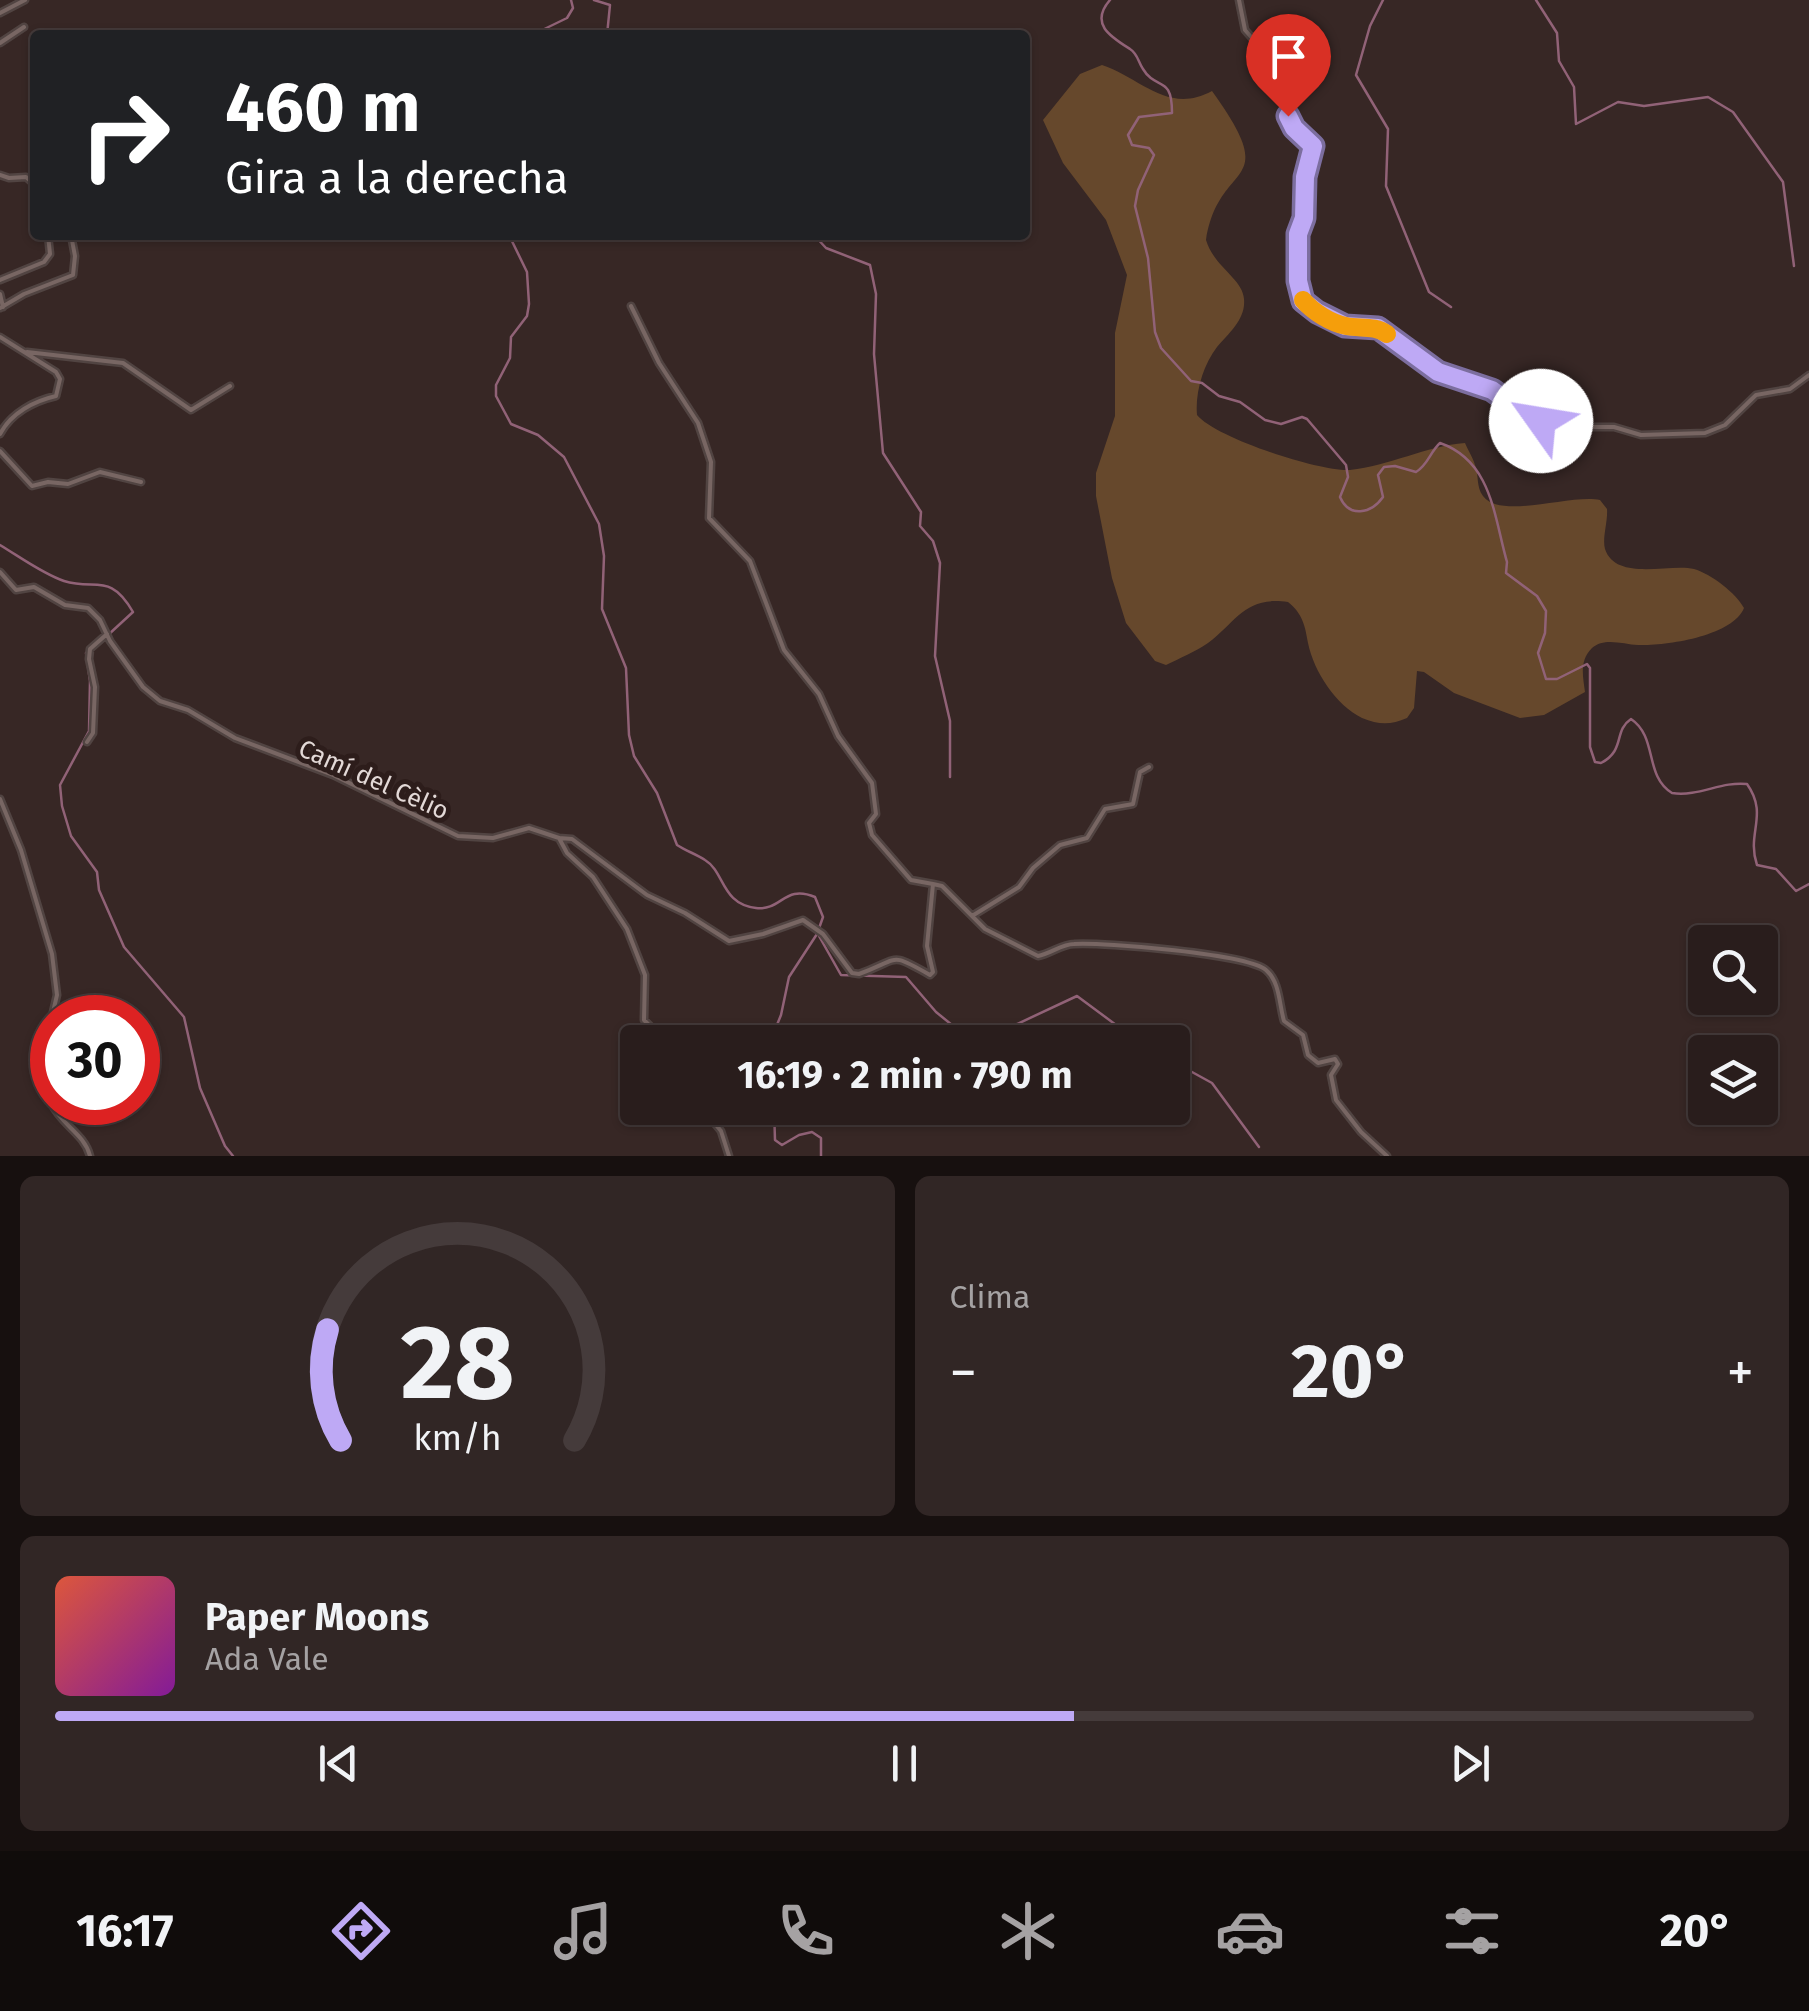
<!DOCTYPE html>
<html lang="es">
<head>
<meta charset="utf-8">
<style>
	:root { --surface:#291d1c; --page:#312625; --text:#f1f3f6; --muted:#a5a2a3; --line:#453b3b; --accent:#bea9f5 }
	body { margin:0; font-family:"Fira Sans",sans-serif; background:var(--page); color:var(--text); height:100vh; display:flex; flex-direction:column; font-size:38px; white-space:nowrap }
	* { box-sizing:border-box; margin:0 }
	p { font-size:32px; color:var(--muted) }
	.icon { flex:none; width:55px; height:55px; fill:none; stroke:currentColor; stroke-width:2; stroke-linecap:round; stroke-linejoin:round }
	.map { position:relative; height:1156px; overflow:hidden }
	.details { display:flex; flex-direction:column; gap:20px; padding:20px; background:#17100f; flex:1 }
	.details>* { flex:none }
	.banner { position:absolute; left:30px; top:30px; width:1000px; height:210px; border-radius:10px; box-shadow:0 2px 8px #0004,0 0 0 2px var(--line); background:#202124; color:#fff; overflow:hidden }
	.tools { position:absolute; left:1688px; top:925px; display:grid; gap:20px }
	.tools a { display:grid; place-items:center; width:90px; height:90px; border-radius:10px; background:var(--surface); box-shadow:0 2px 8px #0004,0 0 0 2px var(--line); font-size:50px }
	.speed { position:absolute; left:30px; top:995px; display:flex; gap:20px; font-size:50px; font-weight:700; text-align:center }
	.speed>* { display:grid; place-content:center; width:130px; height:130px; border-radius:50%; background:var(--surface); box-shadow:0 2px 8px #0004,0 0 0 2px var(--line); line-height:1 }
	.speed .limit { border:15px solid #d22; background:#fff; color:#111 }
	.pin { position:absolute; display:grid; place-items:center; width:85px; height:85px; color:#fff; margin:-102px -42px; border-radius:50% 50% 50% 0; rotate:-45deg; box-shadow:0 0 10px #0007 }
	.pin .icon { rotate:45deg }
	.me { position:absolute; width:110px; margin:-55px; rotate:302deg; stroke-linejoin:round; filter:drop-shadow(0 0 8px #0008) }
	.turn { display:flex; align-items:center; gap:35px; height:210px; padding:0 30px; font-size:45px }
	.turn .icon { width:130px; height:130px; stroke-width:2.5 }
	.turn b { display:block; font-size:70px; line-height:85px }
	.big { font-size:75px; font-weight:700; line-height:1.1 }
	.details .tile { flex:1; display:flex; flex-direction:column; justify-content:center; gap:15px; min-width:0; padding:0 35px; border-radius:15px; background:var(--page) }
	.details .dial { align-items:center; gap:0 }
	.dial svg { height:260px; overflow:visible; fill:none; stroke:var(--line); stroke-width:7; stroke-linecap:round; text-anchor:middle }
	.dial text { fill:var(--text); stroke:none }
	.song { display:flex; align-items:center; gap:30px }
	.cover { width:120px; height:120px; border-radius:15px; background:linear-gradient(135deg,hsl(10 70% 55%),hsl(290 70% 35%)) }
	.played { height:10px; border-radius:5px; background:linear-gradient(90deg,var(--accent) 60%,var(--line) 60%) }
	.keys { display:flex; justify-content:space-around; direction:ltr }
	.heat { display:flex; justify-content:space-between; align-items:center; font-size:55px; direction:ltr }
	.details .tiles { flex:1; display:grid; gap:20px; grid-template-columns:1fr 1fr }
	.tile:last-child { grid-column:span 2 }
	.trip { position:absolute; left:620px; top:1025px; width:570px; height:100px; border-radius:10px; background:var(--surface); box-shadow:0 2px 8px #0004,0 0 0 2px var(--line); font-weight:700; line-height:100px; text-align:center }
	.dock { display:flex; height:160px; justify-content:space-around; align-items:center; background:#100c0b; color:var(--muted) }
	.dock .icon { width:70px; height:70px }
	.dock .current { color:var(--accent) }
	.dock b { font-size:45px; color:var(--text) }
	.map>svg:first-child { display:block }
</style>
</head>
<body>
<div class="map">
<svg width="1809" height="1156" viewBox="0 0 1809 1156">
	<rect width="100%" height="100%" fill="#372725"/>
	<path fill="#66482c" d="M1102,65C1141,78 1168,115 1212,91C1284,191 1219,157 1206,240C1214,267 1243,279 1244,299C1246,319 1229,333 1217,347C1203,365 1195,393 1197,415C1216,438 1320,472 1350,470C1389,466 1426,446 1465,443C1468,450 1473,458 1475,465C1479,475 1476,487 1483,496C1501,520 1570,494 1600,500L1607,509C1608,522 1602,538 1605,549C1616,582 1670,563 1694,569C1711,574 1736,593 1744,608C1733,636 1666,646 1638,645C1623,644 1604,637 1592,648C1579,661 1583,676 1585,692L1544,715L1520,718L1454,693L1424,672L1417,671L1414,708L1407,718C1391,725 1379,725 1362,718C1336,705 1314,672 1308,643C1305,626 1303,614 1288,602C1245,596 1238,620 1208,643C1195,652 1180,658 1166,665L1155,661L1126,623L1112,578L1096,496V473L1115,416V333L1127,275L1106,220L1063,163L1043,120L1080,74Z"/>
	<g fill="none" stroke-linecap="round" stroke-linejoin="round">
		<path stroke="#916277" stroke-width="2.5" d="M594,0L610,5L607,35
			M1110,0C1089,24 1111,37 1130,49C1138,54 1138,62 1143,69C1156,91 1172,74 1172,113L1139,117L1128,135L1132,145L1149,148L1154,155L1138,190L1135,206L1148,258L1155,332L1161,348L1191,381L1202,383L1219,396L1240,402L1265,420L1281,424L1302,417L1307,419L1346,465L1348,477L1340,497C1349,518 1371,514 1383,497L1378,475L1384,467L1395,466L1416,472C1428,465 1430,452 1440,443C1492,461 1494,517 1507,562L1506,573L1537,596L1546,611L1545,633L1538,653L1546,679H1557L1587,664L1590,668V747L1595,762L1601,763C1626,750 1613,731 1631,719C1658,737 1644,776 1672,793C1699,797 1721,781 1747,784C1769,815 1746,833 1757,865L1776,869L1796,891L1809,884
			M1383,0L1370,26L1356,75L1388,129L1386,186L1429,292L1451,307
			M1536,0L1557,33L1559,61L1574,87L1576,124L1618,102L1644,106L1708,97L1733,112L1783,182L1794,266
			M532,35L567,18L573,8L571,0
			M509,235L527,272L529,304L527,316L511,337L510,358L496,385V396L511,424L538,435L564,457L599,524L604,556L602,609L626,668L629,735L634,756L657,793L677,845C686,851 696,854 705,860C725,872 721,904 756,908C782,911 784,884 815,897L823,917L817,934L789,977L781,1015L770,1042
			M814,235L826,248L870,265L876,294L874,354L883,453L921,512L920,526L933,541L940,563L935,656L950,721V777
			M0,545C20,557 43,574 64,581C96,591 110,572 133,612L108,635
			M91,649L86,653L90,681L89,731L60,785L62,806L71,836L97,872L99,890L124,947L184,1017L200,1088L225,1146L233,1156
			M819,936L841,975L906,977L936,1012L973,1042
			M987,1042L1015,1025L1077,996L1139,1042
			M1172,1061L1212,1083L1259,1147
			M774,1108L775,1140L782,1145L799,1135L812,1132L821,1138V1156"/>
		<g stroke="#514442" stroke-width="9">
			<path id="street" d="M1239,0L1245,30L1273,62L1283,79L1291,124L1313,146L1306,174L1304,218L1298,234V281L1303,301L1317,312L1345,326L1380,329L1413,357L1439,372L1492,389L1535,419L1577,427H1614L1641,435L1705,433L1725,425L1756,395L1790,389L1809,375
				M0,13L25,0
				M0,43L24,27
				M0,175L9,178L26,177L35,185
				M0,280L44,262L50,254L48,235
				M0,294L3,307
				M631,306L659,363L698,423L711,462L709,518L750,561L784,650L819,694L838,736L872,783L876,814L869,823L872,835L911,880L933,884
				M0,308L24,294L73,275L75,256L71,235
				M0,337L56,372L60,379L56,396C34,401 11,413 0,434
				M27,352L123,363L191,410L230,386
				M0,451L32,486L48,482L68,484L100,472L141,482
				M0,572L16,590L34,587L65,605L88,608L100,620L110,641L143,687L160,701L188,710L235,738L333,775L458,836L493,838L529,828L559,838L567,853L593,877L627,929L645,975L644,1020L666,1042
				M87,742L93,733L95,687L89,659L90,649L107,634
				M0,799L21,850L52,954L57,995L47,1038L52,1054
				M559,838L572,839L647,895L685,913L729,941L763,934L803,920L823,934L852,973L859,974C901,959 888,951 930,975L933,972L927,946L933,884L942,886L972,916L1019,887L1033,868L1060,845L1087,838L1105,809L1133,804L1140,772L1149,767
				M972,916L985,929L1038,956C1050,954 1062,944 1074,944C1104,942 1248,954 1266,970C1280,982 1279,1004 1284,1021L1303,1035L1308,1055L1318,1063L1335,1059L1338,1064L1331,1075L1336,1100L1361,1132L1387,1156
				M52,1070C36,1118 82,1124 90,1156
				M702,1108L721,1131L729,1156"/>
		</g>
		<use href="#street" stroke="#786663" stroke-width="4"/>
	</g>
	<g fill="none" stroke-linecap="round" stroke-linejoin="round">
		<g stroke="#7c6e9f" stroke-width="25">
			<path id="route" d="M1288,116L1294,128L1313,146L1305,177L1304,218L1298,234V281L1303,301L1317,312L1345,326L1378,328L1438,372L1492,390L1517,408L1541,421"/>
		</g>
		<use href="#route" stroke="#bea9f5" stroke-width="18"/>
		<path stroke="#f59e0b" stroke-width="18" d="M1303,300C1313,312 1331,323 1346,326C1361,329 1374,325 1387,334"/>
	</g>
	<g text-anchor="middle" stroke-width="10" stroke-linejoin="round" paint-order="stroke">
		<g font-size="25" fill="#e3d9d7" stroke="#2d1d1b">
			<text transform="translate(374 779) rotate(24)" y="9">Camí del Cèlio</text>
		</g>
	</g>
</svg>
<div class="tools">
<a><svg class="icon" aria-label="search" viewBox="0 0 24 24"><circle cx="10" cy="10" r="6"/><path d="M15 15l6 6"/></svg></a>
<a><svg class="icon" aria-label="layers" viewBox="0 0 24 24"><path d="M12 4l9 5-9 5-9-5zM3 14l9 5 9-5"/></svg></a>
</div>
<div class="speed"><div class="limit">30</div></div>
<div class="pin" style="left:1288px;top:116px;background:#d93025"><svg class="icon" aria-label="arrive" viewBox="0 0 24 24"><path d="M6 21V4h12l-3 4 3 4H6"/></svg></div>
<svg class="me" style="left:1541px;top:421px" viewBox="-20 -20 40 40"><circle r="19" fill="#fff"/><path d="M0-13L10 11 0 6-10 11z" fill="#bea9f5"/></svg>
<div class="trip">16:19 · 2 min · 790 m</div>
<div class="banner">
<div class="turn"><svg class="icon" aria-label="right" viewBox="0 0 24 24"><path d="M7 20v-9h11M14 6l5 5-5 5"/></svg><div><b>460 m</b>Gira a la derecha</div></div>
</div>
</div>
<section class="details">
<div class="tiles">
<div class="tile dial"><svg viewBox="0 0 100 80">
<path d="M14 69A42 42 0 1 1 86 69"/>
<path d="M14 69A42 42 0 0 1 10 35" stroke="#bea9f5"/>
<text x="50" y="56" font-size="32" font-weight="700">28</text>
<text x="50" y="72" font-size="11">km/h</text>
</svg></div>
<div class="tile"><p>Clima</p>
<div class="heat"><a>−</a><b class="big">20°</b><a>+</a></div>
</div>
<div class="tile">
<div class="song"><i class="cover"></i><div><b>Paper Moons</b><p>Ada Vale</p></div></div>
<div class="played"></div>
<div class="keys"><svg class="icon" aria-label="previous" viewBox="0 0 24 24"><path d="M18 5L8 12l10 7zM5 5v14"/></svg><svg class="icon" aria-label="pause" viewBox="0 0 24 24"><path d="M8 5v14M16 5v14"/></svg><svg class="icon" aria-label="next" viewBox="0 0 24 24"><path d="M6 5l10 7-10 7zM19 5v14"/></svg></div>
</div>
</div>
</section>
<nav class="dock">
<b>16:17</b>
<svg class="icon current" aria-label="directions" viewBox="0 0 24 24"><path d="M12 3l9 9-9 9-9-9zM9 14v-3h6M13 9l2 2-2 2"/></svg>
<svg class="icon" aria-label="music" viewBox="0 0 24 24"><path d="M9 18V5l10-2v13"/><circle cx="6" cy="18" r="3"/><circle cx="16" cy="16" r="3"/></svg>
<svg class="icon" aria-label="phone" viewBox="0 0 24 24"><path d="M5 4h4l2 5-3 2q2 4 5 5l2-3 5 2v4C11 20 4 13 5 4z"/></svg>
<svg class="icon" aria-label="climate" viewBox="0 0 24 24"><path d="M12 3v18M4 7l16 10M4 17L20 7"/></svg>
<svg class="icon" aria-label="car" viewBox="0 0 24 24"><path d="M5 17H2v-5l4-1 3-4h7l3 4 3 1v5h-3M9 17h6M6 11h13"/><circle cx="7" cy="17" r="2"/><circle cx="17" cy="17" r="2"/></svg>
<svg class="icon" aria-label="filters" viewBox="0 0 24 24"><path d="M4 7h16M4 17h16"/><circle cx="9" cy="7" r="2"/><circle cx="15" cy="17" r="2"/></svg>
<b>20°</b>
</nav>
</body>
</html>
